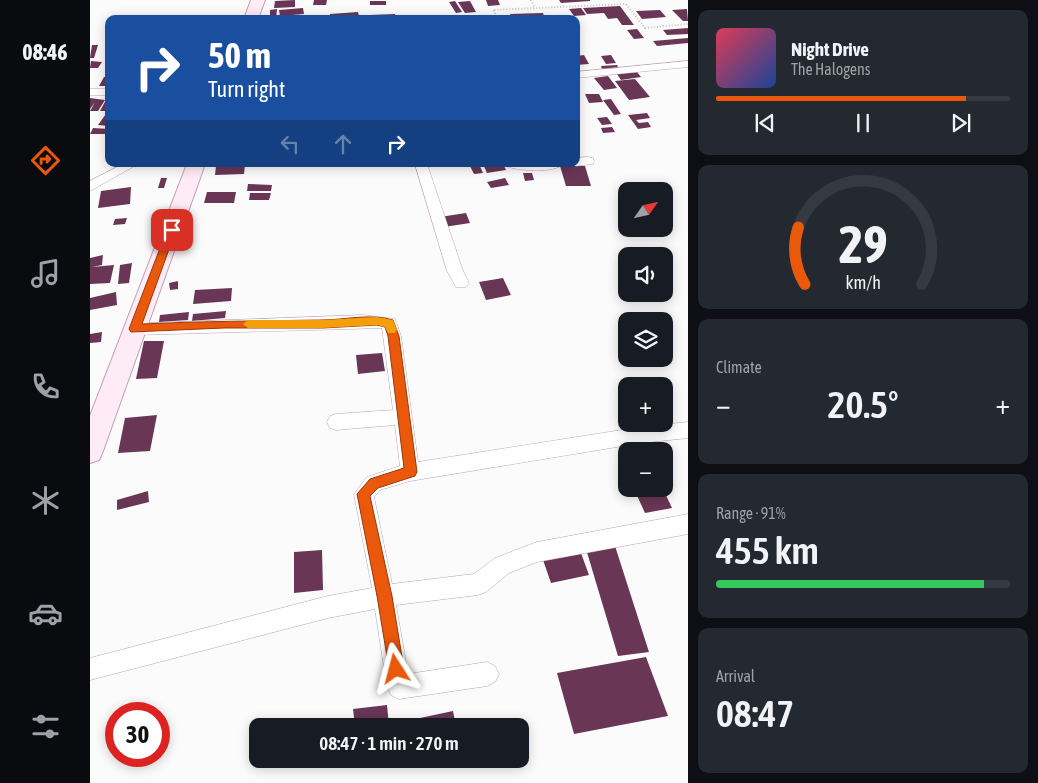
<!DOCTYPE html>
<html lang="en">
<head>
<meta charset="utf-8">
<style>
	:root { --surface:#171b24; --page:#242831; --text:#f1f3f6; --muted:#9ea1a6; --line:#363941; --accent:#ea580c }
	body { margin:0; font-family:"Asap Condensed",sans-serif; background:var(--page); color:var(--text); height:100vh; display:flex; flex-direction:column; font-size:19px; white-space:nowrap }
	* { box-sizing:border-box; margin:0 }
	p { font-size:16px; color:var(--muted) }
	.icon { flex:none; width:28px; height:28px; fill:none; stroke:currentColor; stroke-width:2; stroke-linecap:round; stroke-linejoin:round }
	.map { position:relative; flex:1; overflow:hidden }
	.drawer { display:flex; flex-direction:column; gap:10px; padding:10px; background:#0d0f14; width:350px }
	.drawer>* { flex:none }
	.guide { position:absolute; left:15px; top:15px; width:475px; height:152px; border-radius:10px; box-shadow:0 2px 12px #0003; background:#1a4fa0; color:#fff; overflow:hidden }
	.needle { width:32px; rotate:56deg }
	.controls { position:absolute; left:528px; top:182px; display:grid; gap:10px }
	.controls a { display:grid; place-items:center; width:55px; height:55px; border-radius:10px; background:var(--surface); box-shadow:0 2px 12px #0003; font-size:25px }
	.speed { position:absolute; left:15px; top:702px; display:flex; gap:10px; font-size:25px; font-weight:700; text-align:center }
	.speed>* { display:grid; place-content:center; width:65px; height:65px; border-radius:50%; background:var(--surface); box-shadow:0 2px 12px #0003; line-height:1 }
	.speed .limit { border:8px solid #d22; background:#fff; color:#111 }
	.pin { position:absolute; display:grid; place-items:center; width:42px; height:42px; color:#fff; margin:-21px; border-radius:10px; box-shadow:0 2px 8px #0006 }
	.me { position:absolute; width:55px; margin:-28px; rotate:351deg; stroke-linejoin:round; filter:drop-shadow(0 0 4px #0008) }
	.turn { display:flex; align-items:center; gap:18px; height:105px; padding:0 20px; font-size:22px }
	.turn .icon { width:65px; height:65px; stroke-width:2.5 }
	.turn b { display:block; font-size:35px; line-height:42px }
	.lanes { display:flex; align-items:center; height:48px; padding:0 20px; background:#0003; justify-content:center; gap:25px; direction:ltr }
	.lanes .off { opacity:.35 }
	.big { font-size:38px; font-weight:600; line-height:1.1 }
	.drawer .card { flex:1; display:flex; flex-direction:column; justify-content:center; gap:8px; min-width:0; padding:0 18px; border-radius:10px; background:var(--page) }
	.drawer .dial { align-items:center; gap:0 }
	.dial svg { height:130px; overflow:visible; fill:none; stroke:var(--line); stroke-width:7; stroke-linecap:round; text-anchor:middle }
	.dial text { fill:var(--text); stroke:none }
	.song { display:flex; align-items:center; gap:15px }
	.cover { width:60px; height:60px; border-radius:8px; background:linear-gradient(135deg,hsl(350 70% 55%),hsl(220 70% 35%)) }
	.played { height:5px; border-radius:2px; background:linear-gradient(90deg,var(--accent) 85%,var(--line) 85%) }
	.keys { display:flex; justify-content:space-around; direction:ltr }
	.heat { display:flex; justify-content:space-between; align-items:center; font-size:28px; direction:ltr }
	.charge { height:8px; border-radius:4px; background:linear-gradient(90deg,#34c759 91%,var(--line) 0) }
	.trip { position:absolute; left:159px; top:718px; width:280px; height:50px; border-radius:10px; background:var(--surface); box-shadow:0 2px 12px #0003; font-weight:600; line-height:50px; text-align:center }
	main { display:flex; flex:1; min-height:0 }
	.dock { display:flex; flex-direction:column; width:90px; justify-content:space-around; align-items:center; background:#090b0e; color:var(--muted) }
	.dock .icon { width:35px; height:35px }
	.dock .active { color:var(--accent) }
	.dock b { font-size:22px; color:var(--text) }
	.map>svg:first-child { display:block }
</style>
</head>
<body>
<main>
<nav class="dock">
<b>08:46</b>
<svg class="icon active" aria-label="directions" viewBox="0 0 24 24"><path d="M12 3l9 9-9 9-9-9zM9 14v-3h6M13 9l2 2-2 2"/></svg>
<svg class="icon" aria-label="music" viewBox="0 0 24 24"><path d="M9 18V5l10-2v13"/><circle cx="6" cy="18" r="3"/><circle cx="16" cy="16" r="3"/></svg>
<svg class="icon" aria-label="phone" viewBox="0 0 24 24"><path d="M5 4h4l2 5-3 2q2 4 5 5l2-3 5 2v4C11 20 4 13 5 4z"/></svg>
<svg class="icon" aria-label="climate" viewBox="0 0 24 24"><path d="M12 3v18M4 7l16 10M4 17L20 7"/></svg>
<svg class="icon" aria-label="car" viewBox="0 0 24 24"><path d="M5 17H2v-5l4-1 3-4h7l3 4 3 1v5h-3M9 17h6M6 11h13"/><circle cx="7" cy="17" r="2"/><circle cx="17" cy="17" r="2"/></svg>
<svg class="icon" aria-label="filters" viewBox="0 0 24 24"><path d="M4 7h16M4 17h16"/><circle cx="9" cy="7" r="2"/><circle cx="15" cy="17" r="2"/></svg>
</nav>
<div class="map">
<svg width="598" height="783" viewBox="0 0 598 783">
	<rect width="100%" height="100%" fill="#fbfbfb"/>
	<path fill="#693656" d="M205,0V7L184,8L185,1Z
		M224,0H237L236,5H223Z
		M396,0H408L410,5L398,6Z
		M469,0H500V1L471,3Z
		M280,1H296V5H280Z
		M365,1L372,12L366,13L359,2Z
		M380,1L386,12L375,13L368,2Z
		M530,6L544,25H532L527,18L518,19L514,13L497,14L493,8Z
		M213,8L214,14L190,16L189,10Z
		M491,8L496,15L484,16L479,9Z
		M187,9L186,19H174L180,17V10Z
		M597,9L598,21H593L582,10Z
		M570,10L576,17L552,19L546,11Z
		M268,12L269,16L240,19V14Z
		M453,13L455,19H422L420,14Z
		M305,14L306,19H280L279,15Z
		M598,28V34L577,35L573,30Z
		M547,29L554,38L544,39L537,30Z
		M598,38V43L567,46L563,41Z
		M2,45H8L4,58H0Z
		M494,55L499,64L486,65V56Z
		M521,55L526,63L516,64L511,56Z
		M1,61L12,62L8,68H0Z
		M527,65L529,69H512L511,66Z
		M547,72L551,77L531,80L527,74Z
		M518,76L527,88L514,90L504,78Z
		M14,77H19V86H9Z
		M545,79L560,97L539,100L525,81Z
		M495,94H509L513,102L499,103Z
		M0,98L15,100L8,111H0L5,102L0,109Z
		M521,99L531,114L524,115L513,100Z
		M16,100H19L18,111H10Z
		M557,113L560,118L546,120L549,123L558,122L561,127L548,129L538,115Z
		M16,114H19V126L8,125Z
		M517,117L522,124L512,125L507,118Z
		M522,127L525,132L513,133L511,128Z
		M3,128L19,129V132L18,134H0Z
		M379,164H389L393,173L384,174Z
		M393,164H413L416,170L397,173Z
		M155,165L154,174L125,175L126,166Z
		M470,166H495L501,186H476Z
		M433,173H442L444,180L435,181Z
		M71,178H77L74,188H68Z
		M415,178L419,185L401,188L397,182Z
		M158,184L182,185L181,191H157Z
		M41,187L40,204L8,208L11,191Z
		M117,192H146L144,203H114Z
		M160,193H181L179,200H159Z
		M376,213L380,223L354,227L350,217Z
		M37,218L35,224L23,225L25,219Z
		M13,255L12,265L2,267L24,265L20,283L0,284V258Z
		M42,263L39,283L28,284L30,265Z
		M413,278L421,295L396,300L389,282Z
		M88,281V289L80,290L79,283Z
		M142,288L141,301L103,304L105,290Z
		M26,292L27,305L0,310V298Z
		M136,311L135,318L102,321L103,314Z
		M99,312L98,320L69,322L70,315Z
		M12,332L11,342L0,343V334Z
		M54,341H74L67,378L46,379Z
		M292,353L295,371L268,374L266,355Z
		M67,415L60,451L28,453L35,418Z
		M544,489H573L582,508L555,513Z
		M58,491L59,502L27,510V500Z
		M525,546L559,652L528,656L496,549Z
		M232,550L233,590L204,593V552Z
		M491,553L499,575L461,583L453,560Z
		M556,657L578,716L484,734L467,673Z
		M297,705L299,726H265L263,709Z
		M363,711L366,726H332L330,718Z
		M426,721L428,726H407Z"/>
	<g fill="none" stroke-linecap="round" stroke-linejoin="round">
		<g stroke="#bfa0b2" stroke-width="1">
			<path id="street" d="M598,61V67L486,78V72Z
				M0,89H19V95H0Z
				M498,157L503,158L504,161L503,164L486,166L481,164H486V158Z
				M33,164H48L0,191V181Z
				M325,164H337L373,271L379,283L376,287H366L357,271Z
				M418,164H473C466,173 430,171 419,167Z
				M273,315L305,319L311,336L328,462L551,427L598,422V438L551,443L320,481L290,490L284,497L302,584L384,574L405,558L447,542L598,514V534L447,562L419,573L396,592L388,595L306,605L318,674L397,662L405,666L409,674L405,682L397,686L309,699L301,695L297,687L285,609L238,618L0,680V658L238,596L282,588L264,494L277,477L310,466L305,425L246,430L240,428L237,422L240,416L246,414L303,410L292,328L45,335L39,334L37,329L39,324Z"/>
		</g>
		<g stroke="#bfa0b2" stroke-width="2">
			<path id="secondary" d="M161,0H175L168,19H154Z
				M97,164H115L13,451L9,460L0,463V416Z"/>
		</g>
		<path stroke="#908a8d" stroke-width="2" stroke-dasharray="0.5 2.5" stroke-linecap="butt" d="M441,0L445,8
			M408,19L403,10L536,4L555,28L598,24"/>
		<use href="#street" fill="#fff" fill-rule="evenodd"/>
		<use href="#secondary" fill="#feebf6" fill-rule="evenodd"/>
	</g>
	<path fill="#ea580c" stroke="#983908" d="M82,227L86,230L52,324C112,321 171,321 231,320C255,320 280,313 303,320L309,336L327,472L325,476L288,488L280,496L302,596L314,669L311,674L306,676L301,674L299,669L287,596L267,494L280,479L314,468L298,336L295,327L287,325L233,328H134L41,332L39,329L77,230Z"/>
	<path fill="#f59e0b" d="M287,317L303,320L307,330L305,333H298L295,327L287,325L233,328H158L153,324L158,320H233Z"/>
</svg>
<div class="controls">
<a><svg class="needle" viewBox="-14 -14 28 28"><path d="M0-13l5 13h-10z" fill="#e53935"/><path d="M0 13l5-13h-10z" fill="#9ea1a6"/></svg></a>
<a><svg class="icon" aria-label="sound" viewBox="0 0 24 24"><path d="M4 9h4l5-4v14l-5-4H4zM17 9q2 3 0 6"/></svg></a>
<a><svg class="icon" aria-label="layers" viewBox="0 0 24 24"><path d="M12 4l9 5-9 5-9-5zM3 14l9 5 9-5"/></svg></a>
<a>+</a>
<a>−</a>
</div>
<div class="speed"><div class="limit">30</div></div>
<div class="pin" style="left:82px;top:230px;background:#d93025"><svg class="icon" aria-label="arrive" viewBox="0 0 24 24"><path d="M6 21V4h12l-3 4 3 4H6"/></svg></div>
<svg class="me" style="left:306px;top:669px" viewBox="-20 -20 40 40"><path d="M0-17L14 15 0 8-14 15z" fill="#ea580c" stroke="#fff" stroke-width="4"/></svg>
<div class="trip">08:47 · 1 min · 270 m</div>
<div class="guide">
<div class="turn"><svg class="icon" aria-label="right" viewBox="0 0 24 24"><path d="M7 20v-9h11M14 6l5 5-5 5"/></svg><div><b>50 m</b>Turn right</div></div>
<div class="lanes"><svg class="icon off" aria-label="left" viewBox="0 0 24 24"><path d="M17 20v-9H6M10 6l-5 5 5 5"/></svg><svg class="icon off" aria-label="ahead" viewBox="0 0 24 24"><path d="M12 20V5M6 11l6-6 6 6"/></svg><svg class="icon" aria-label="right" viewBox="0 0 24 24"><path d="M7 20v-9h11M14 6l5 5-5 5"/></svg></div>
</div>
</div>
<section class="drawer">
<div class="card">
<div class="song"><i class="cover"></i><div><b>Night Drive</b><p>The Halogens</p></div></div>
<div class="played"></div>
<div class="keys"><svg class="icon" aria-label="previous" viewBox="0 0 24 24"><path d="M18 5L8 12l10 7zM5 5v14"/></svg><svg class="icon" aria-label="pause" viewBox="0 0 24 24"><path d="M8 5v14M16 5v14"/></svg><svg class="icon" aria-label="next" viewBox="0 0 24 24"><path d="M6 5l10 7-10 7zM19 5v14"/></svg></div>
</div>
<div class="card dial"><svg viewBox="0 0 100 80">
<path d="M14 69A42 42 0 1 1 86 69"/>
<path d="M14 69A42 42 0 0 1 10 34" stroke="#ea580c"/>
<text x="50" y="56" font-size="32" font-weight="700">29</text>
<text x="50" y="72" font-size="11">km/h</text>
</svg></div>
<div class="card"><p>Climate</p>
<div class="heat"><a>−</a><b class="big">20.5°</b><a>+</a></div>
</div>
<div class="card"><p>Range · 91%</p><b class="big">455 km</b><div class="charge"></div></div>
<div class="card"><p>Arrival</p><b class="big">08:47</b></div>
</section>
</main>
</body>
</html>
